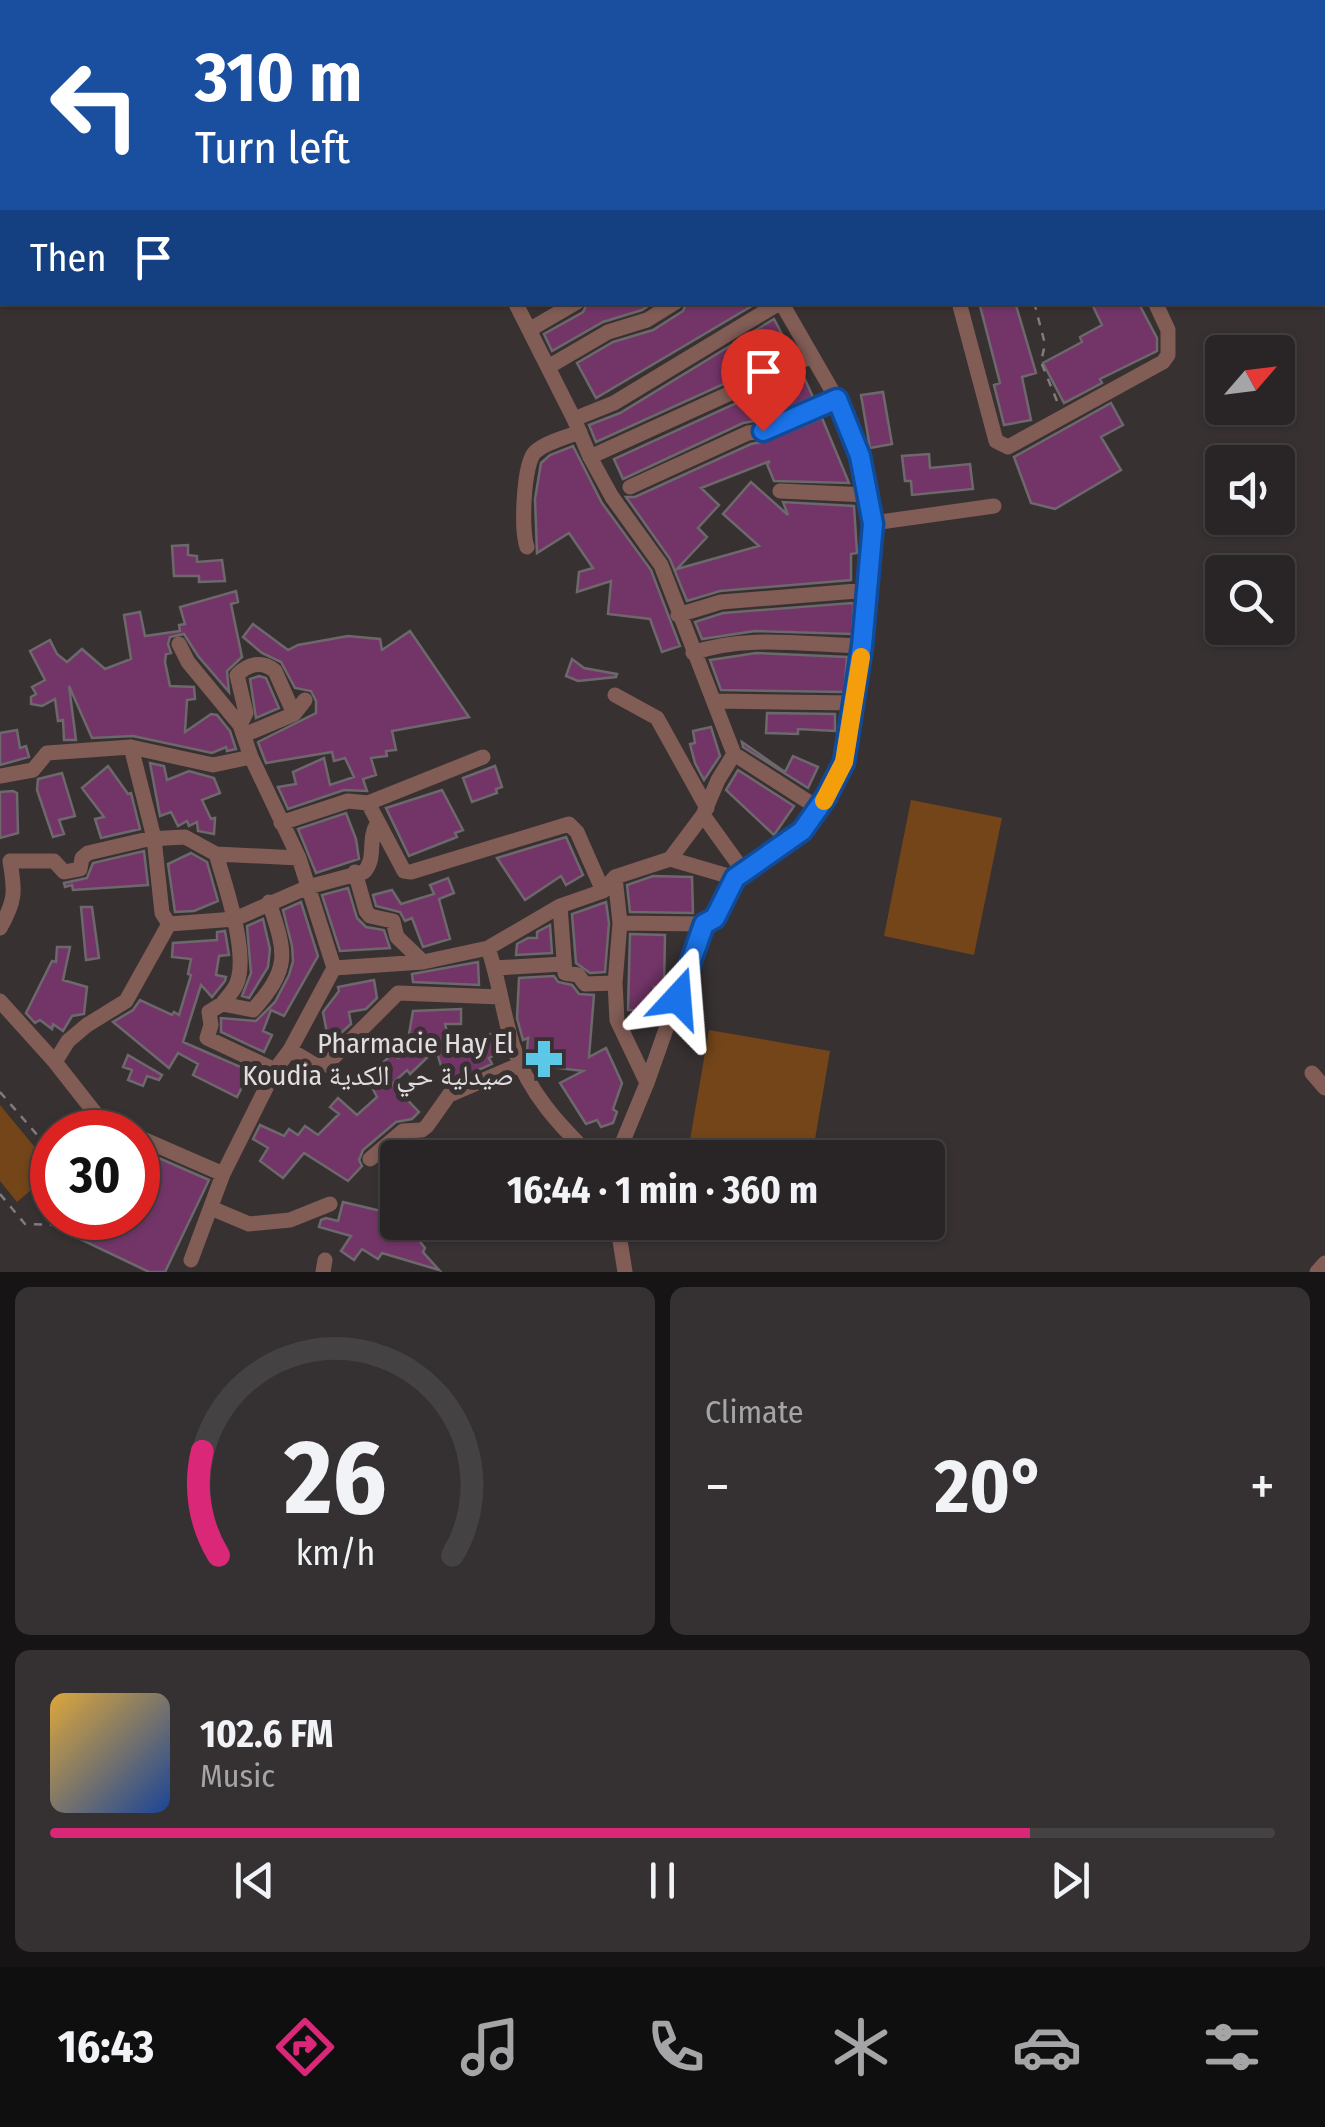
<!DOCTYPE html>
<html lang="en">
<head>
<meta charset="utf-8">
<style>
	:root { --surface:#292526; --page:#353132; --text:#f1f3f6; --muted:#a5a5a7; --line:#454243; --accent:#db2777 }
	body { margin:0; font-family:"Fira Sans Condensed","Noto Naskh Arabic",sans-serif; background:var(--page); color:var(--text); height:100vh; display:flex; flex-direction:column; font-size:38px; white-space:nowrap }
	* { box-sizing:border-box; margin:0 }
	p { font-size:32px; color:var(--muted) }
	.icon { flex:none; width:55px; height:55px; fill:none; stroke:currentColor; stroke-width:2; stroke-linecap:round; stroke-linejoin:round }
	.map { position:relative; height:1272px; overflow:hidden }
	.panel { display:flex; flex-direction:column; gap:15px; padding:15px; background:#171415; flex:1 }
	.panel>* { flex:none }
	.hud { position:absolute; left:0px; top:0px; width:1325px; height:305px; box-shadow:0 2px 8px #0004,0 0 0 2px var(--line); background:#1a4fa0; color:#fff; overflow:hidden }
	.needle { width:65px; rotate:62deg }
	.controls { position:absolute; left:1205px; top:335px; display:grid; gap:20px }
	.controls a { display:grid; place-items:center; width:90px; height:90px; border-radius:10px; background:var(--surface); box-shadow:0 2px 8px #0004,0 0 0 2px var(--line); font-size:50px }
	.speed { position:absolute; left:30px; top:1110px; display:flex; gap:20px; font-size:50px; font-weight:700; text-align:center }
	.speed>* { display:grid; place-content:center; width:130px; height:130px; border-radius:50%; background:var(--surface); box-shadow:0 2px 8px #0004,0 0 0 2px var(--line); line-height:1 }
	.speed .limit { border:15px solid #d22; background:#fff; color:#111 }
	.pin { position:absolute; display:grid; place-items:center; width:85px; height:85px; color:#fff; margin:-102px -42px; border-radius:50% 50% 50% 0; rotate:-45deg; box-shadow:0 0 10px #0007 }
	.pin .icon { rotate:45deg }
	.me { position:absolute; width:110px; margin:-55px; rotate:19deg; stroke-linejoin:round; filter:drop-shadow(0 0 8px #0008) }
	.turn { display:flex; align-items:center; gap:35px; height:210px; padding:0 30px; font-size:45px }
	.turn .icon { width:130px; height:130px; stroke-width:2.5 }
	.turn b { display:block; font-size:70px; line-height:85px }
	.then { display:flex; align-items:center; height:95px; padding:0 30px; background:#0003; gap:20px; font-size:38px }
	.big { font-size:75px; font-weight:700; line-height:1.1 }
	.panel .tile { flex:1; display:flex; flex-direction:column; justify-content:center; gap:15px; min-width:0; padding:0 35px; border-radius:15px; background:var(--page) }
	.panel .dial { align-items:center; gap:0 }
	.dial svg { height:260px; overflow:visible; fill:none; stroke:var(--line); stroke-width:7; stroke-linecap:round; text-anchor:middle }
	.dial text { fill:var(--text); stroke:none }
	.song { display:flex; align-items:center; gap:30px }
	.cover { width:120px; height:120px; border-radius:15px; background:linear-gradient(135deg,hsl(40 70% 55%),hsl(220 70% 35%)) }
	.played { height:10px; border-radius:5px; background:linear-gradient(90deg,var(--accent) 80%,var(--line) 80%) }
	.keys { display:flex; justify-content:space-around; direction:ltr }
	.heat { display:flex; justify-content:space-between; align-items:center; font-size:55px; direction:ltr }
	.panel .tiles { flex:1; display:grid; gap:15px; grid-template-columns:1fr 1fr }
	.tile:last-child { grid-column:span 2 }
	.trip { position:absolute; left:380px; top:1140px; width:565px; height:100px; border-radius:10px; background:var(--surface); box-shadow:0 2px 8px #0004,0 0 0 2px var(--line); font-weight:700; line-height:100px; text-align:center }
	.tab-bar { display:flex; height:160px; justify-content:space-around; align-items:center; background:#100f0f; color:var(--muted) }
	.tab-bar .icon { width:70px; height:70px }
	.tab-bar .active { color:var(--accent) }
	.tab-bar b { font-size:45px; color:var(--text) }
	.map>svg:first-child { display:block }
</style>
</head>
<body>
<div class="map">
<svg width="1325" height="1272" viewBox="0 0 1325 1272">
	<rect width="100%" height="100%" fill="#373132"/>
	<path fill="#744519" d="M911,800L1002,818L974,955L884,936Z
		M709,1030L830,1051L812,1157H687Z
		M0,1105L52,1168V1172L17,1202L0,1181Z"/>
	<path fill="#733568" stroke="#6c686b" stroke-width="2.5" d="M588,302H654L642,310L603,322L552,351L544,334L583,312Z
		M687,302L757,303L596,398L577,363L613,342L653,330L683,311Z
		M979,302H1015L1036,373L1022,377L1031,420L1004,425L994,385L1000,383Z
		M1091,302H1138L1157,338V351L1100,379L1102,383L1064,403L1043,363L1082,342L1080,337L1102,325Z
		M774,319L792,353L596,442L589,425L620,413Z
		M802,373L813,397L760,420L743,423L623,479L614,459Z
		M883,392L892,444L870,448L861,395Z
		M1111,403L1123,425L1101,437L1121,470L1055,509L1031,503L1014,457Z
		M822,418L849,483L774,481L767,464L770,461L701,488L719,505L698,528L707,537L677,569L759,546L723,514L751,482L788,515L783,502L854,506L857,553L851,554V580L720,591L687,601L670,559L626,497H635L751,444L767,441Z
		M573,446L602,503L651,570L680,646L662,652L650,619L608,614L611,581L577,592L579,572L593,568L569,533L537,553L535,499L541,463L550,455Z
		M929,454L930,468L970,464L973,489L912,495L911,481H905L902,456Z
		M188,545V555L197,556V562L222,560L225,581L199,582V576H174L172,546Z
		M236,591L238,602L231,604L242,657L227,671L229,692L198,656L184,634L170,637L168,644L171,653L166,654L165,662L170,686L194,687L195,699L187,700L185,732L211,714L217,715L230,731L236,749L227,751L226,747L212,753L133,736L92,738L69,686L76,740H64L63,720L58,721L55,699L42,706L31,704V697L36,694L32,687L45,680L30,651L50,640L57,654L67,662L82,649L105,669L131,659L124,615L140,612L145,636L180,631L179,625L185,624L180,607Z
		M852,603L854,604L852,634L755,631L702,639L695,622L723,613Z
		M253,624L288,650L298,645L348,636L380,639L382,650L410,631L469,717L392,731L396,750L386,751L387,756L371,758L376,775L363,779L367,791L344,790L288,809L278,787L296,784L293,772L324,758L330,785L354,777L345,758L334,761L332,752L266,763L258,742L316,713V701L311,691L295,688L281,662L262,653L243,637Z
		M756,653L847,657L844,692L721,690L710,660Z
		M572,659L584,668L617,674L616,677L578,681L566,676Z
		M259,676L266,678L279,708L256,718L250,679Z
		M767,713L835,714V731L798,729V734L766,733Z
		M711,727L720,756L704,780L695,763L690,744L695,743L693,731Z
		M17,730L20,748L26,746L29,757L0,765V733Z
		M742,742L785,772L793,756L818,767L808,788L743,747Z
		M150,763L164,766L167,780L189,771L214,778L220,793L202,800L211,819L215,818L214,834L198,831L197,822L189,826L187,821L178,826L171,812L160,816Z
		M108,766L128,794L131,793L140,829L101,838L95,819L104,817L82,788Z
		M495,766L502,787L496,789L497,793L472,802L463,778Z
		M738,770L794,806L774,835L726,790Z
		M62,773L75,816L59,820L64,834L53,837L37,790L38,779Z
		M442,790L463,830L455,833L457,837L409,856L386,808Z
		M13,791L17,793L18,833L0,838V792Z
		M346,813L356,839L359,859L316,873L298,829Z
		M566,837L583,875L566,885L561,876L525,900L497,858Z
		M144,851L148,885L73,890L72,885L65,887L64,883L87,878L93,863Z
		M191,853L207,862L218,901L194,911L175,912L168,864Z
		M653,876L692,877L693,913L630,912L627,885Z
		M448,878L454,893L439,899L450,939L423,947L412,918L405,921L400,912L376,906L373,895L392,890L401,904L434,894L430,885Z
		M348,888L357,918L366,927L384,930L390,948L340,951L322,895Z
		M301,902L318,956L284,1016L271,1010L263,1031L272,1035L264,1052L221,1032V1018L256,1021L275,1002L289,975L293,961L292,946L283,910Z
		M606,902L609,923L605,972L590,973L576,963L572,914Z
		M81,907H92L99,958L86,960Z
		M263,919L270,949L268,967L249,998L242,996L251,973L247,926Z
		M550,925L552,953L516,955L517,944L528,938H537V932Z
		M225,931L229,955L219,956L216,975L226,977L225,981L212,997L201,985L183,1042L250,1071L237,1097L193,1075L198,1064L178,1053L169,1068L113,1022L133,1010L140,1000L172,1015L174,1012L179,1015L191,975L188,974L191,959L172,957L173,943L217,940V932Z
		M630,934L665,935L664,988L654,987V1011L628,1010Z
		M57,947H70L63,980L87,987L84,1014L72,1016L63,1031L53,1024L52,1029L40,1020L35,1023L26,1013L52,961L56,962Z
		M478,962L479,985L413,982L412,974Z
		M554,976L558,982L572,985L579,994L594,995L589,1057L606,1048L622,1083L613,1109L617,1112L613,1123L601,1127L597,1120L586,1124L560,1083L583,1071L550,1067V1061L531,1059L527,1051L528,1038L523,1040L517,1018L519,978Z
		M374,980L377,998L366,1009L349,1012L351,1024L329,1044L323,1012L339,991L338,987Z
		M461,1009V1024H445L453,1055L490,1034H494L503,1051L489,1058L492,1064L449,1083L444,1076L436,1049L410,1074L407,1070L392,1084L419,1112L412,1119L396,1122L363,1150L359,1160L362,1166L348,1181L304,1153L283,1178L260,1161L268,1148L253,1139L260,1125L284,1136L289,1129L298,1135L305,1126L318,1135L339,1114L330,1107L338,1098L357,1115L377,1097L367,1078L393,1053L398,1058L416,1046L409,1034L413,1011Z
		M128,1055L162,1075L159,1080L147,1076L143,1086L128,1080L132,1070L123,1067Z
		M138,1149L209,1180L165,1272H149L63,1231L69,1218H138Z
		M343,1202L398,1215V1226L412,1232L425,1248L423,1252L439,1270L382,1253L378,1259L362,1249L354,1260L341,1251L351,1236L319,1227L321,1220L326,1218L338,1221Z"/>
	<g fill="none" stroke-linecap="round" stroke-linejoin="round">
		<path stroke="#807b7c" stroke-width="2.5" stroke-dasharray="8 8" stroke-linecap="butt" d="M1034,302L1045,344L1041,362L1057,401
			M0,1092L52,1152
			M0,1194L25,1224L55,1225L57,1218"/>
		<path stroke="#825d56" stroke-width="15" d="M40,0L42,2
			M569,0L571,2
			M805,0L806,2
			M950,0L952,2
			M1076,0L1077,2
			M1154,0L1155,2
			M124,2L126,0
			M160,2L161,0
			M208,2L211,0
			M285,2L288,0
			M359,2L362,0
			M432,2L435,0
			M510,2L514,0
			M650,2V0
			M1092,2L1098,0
			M515,302L574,419L590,457L612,497L661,565L734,754L718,780L703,815L670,859L615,877L603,891L560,906L488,948C499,980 503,1014 513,1046C528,1092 559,1125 593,1158
			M959,302L996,441L1008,447L1163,362L1168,355V330L1155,302
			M529,330L577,302
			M548,367L608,332L647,320L676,302
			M574,419L614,403L781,302L838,401L860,456L873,523L862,646L844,762L827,797L801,831L735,878L715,918L703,924L647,1083L616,1158
			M590,457L812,356
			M630,487L748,433L763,431L837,399
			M780,491L868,495
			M873,523L994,506
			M527,547C521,531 523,464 535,452C546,442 566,437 580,432
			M678,615L721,602L869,590
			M179,644L188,662L240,725L251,757L299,858L334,968L290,1050L275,1070L223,1174L191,1260
			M693,653C745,634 808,645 862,646
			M615,695L657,718L707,808
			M715,701L853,703
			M240,725L246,713L237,675C248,664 262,660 275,671L294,714
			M244,735L294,714L305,700
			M131,747L154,838L162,913L169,924
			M734,754L818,808
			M0,776L33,770L47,753L131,747L213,765L251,757
			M368,803L404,871L411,872L569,824L577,832L603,891
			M703,815L744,872
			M281,823L348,801L368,803L483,757
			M216,854C225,885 250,956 236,985C233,992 226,998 222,1004
			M670,859L735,878
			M355,872L366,911L370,916L393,921L397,937L423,962
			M615,877L620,923L615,983L617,1020L647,1083
			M269,902C286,954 291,967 253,1010L222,1004L209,1012L211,1025L207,1038L275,1070
			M560,906L565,973L578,975L585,984L615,983
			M620,923L703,924
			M169,924L235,919L308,887L364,872C377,858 367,840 377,824
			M0,928C16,900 15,891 10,861H54L64,872L80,869L82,858L88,853L148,839L185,837L216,854L299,858
			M334,968L423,962L488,948
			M495,968L563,964
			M0,1001L55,1062L99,1118L127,1132
			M290,1050L315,1065H326L398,993L501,997
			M55,1062L68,1041L87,1025L126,1001L169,924
			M1312,1073L1325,1088
			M138,1137L223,1174
			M370,1159L403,1131L422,1130L427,1126L449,1095L521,1064
			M211,1208L249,1224L290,1220L330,1204
			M617,1222L625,1272
			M323,1272L325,1260
			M1317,1272L1325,1263"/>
	</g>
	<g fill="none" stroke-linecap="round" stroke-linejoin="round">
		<g stroke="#114b97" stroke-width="25">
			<path id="route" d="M678,998L704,924L715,918L735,878L802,831L826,797L844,762L862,646L873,524L860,456L837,399L763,431"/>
		</g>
		<use href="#route" stroke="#1a73e8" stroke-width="18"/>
		<path stroke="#f59e0b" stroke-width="18" d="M824,801L844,762L861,657"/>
	</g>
	<defs>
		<g id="pharmacy-bare" transform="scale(3)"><path d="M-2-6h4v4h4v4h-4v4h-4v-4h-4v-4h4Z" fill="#5bc8e7" stroke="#373132" stroke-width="2.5" paint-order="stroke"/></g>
	</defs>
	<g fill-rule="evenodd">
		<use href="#pharmacy-bare" x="544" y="1059"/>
	</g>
	<g text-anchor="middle" stroke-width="10" stroke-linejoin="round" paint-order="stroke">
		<g font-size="28" fill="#e2dedf" stroke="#373132" text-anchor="end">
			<text x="514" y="1053">Pharmacie Hay El<tspan x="514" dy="32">Koudia صيدلية حي الكدية</tspan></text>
		</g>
	</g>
</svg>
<div class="controls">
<a><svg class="needle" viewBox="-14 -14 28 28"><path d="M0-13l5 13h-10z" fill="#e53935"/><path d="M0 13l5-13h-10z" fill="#a5a5a7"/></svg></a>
<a><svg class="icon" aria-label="sound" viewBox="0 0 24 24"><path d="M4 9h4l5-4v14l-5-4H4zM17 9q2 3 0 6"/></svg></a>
<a><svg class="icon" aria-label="search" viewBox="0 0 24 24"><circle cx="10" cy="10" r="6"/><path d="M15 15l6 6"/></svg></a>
</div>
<div class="speed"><div class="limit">30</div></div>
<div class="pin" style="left:763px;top:431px;background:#d93025"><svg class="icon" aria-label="arrive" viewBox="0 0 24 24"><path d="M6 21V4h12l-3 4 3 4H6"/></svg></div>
<svg class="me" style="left:678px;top:998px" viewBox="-20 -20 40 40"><path d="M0-17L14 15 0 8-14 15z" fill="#1a73e8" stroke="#fff" stroke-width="4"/></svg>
<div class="trip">16:44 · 1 min · 360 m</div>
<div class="hud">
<div class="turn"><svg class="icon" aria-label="left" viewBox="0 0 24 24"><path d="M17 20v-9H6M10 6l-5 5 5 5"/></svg><div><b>310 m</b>Turn left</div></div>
<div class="then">Then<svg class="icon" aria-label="arrive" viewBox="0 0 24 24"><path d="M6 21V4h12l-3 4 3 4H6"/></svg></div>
</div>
</div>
<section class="panel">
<div class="tiles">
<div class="tile dial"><svg viewBox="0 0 100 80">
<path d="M14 69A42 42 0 1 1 86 69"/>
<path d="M14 69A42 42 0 0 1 9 37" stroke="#db2777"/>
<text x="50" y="56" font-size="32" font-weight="700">26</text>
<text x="50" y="72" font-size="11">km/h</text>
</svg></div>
<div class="tile"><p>Climate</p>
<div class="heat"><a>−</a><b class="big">20°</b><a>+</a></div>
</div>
<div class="tile">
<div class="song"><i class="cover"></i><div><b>102.6 FM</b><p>Music</p></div></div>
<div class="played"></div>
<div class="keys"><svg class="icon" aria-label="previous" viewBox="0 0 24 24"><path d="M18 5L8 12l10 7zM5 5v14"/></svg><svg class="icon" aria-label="pause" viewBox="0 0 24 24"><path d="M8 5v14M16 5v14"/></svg><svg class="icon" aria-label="next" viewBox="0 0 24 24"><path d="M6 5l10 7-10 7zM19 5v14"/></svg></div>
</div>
</div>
</section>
<nav class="tab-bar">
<b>16:43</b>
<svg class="icon active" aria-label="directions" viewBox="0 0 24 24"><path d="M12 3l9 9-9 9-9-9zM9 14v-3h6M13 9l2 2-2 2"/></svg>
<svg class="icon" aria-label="music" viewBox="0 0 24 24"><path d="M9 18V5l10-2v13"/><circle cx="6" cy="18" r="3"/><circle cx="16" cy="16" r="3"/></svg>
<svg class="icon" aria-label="phone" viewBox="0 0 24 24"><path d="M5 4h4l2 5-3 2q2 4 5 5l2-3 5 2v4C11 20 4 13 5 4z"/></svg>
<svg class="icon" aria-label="climate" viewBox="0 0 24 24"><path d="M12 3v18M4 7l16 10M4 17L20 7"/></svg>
<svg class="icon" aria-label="car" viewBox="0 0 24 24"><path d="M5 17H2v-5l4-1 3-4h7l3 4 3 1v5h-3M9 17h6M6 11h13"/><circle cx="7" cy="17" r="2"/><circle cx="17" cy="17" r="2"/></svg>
<svg class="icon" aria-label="filters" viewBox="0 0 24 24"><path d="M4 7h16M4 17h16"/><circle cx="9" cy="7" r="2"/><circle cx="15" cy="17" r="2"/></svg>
</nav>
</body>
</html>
